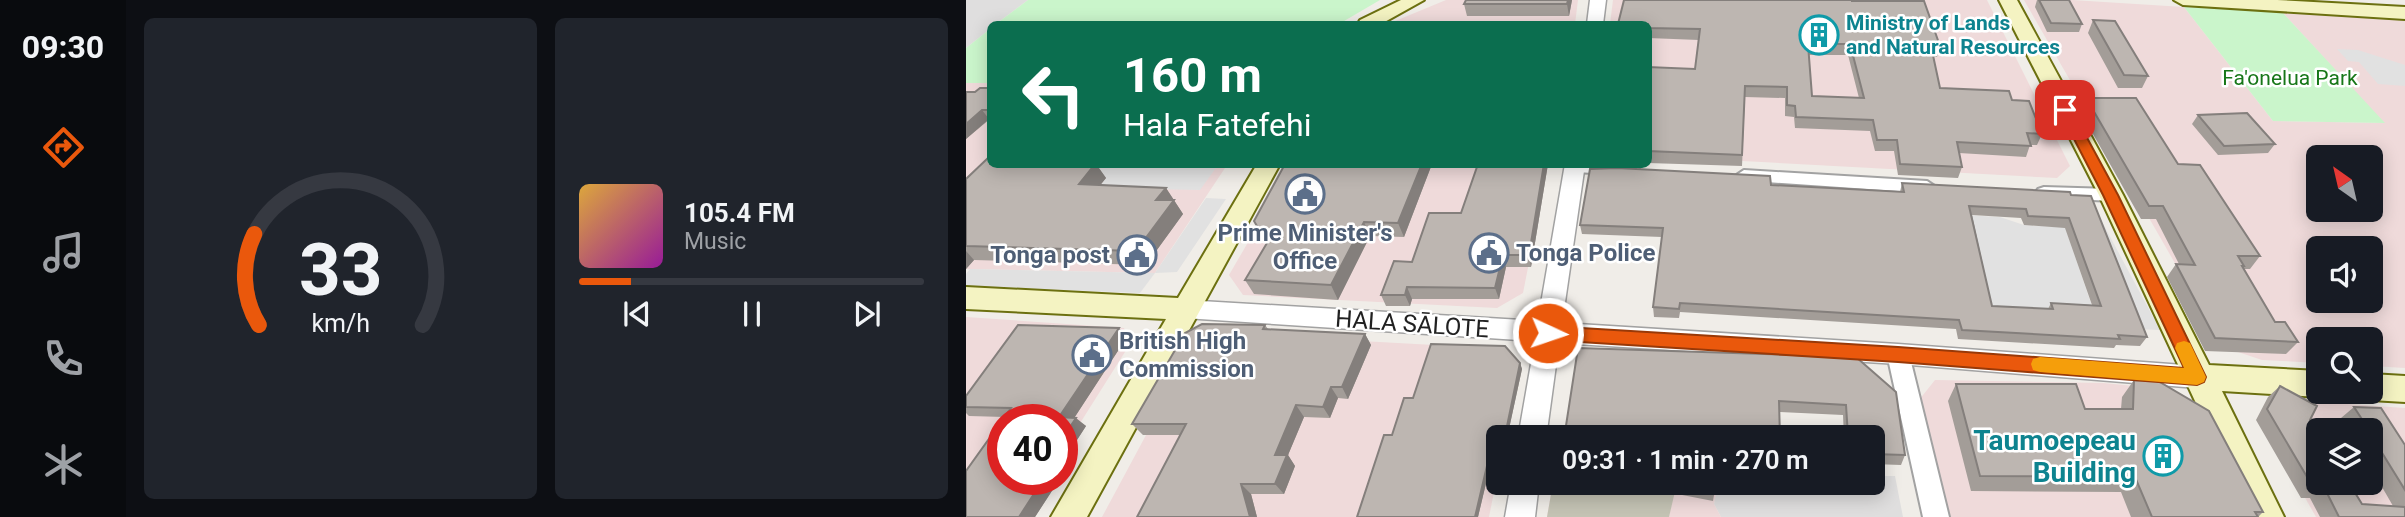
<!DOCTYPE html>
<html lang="en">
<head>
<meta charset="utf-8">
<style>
	:root { --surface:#171b24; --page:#20242c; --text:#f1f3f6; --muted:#9ea1a6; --line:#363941; --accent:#ea580c }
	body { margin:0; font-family:Roboto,sans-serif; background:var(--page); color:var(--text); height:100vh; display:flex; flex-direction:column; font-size:26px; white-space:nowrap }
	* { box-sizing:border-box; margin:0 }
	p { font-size:23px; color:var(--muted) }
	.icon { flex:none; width:38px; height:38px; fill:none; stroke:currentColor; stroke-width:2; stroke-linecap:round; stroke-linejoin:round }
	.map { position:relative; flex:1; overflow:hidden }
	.panel { display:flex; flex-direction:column; gap:18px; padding:18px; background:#0d0f14; width:840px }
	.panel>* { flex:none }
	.banner { position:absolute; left:21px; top:21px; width:665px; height:147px; border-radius:10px; box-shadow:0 4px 18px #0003; background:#0b6e4f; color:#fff; overflow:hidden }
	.needle { width:46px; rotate:326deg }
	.buttons { position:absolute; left:1340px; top:145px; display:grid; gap:14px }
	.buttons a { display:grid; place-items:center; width:77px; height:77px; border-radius:10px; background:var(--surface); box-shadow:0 4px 18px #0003; font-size:35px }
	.speed { position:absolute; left:21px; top:404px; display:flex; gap:14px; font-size:35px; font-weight:700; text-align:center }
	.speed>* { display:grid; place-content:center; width:91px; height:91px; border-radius:50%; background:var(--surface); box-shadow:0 4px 18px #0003; line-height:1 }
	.speed .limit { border:10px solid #d22; background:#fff; color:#111 }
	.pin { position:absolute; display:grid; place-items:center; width:60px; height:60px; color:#fff; margin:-30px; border-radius:14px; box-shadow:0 4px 10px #0006 }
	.me { position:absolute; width:77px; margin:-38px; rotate:93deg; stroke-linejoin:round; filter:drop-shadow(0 0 5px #0008) }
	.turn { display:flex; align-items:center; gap:24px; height:147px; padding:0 21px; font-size:32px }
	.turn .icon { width:91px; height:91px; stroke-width:2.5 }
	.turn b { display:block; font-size:49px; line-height:60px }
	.panel .widget { flex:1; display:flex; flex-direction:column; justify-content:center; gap:10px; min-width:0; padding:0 24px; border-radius:10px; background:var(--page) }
	.panel .dial { align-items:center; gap:0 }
	.dial svg { height:182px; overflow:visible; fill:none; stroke:var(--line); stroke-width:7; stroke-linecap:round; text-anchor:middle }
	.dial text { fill:var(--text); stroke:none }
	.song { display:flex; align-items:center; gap:21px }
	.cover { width:84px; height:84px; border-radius:10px; background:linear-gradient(135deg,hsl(40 70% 55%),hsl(300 70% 35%)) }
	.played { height:7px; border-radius:4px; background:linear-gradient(90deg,var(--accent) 15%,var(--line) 15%) }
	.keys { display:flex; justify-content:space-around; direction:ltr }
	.panel .tiles { flex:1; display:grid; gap:18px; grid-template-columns:repeat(2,1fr) }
	.trip { position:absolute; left:520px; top:425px; width:399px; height:70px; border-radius:10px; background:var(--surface); box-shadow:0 4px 18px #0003; font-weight:600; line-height:70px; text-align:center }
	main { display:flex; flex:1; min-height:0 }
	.menu { display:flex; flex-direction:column; width:126px; justify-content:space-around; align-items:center; background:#090b0e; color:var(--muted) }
	.menu .icon { width:49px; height:49px }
	.menu .selected { color:var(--accent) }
	.menu b { font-size:32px; color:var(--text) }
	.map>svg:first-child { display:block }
</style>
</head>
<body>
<main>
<nav class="menu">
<b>09:30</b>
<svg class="icon selected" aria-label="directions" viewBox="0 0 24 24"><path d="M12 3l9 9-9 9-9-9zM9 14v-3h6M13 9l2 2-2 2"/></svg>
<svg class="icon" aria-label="music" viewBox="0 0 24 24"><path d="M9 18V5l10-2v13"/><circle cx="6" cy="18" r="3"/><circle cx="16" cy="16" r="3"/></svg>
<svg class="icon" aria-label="phone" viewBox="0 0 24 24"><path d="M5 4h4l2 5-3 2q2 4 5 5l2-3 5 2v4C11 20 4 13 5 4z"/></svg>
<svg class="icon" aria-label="climate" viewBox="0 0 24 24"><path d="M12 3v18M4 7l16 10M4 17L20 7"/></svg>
</nav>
<section class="panel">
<div class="tiles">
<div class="widget dial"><svg viewBox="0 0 100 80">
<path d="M14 69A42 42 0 1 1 86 69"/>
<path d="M14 69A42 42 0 0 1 12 29" stroke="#ea580c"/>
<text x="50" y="56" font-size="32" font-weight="700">33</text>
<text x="50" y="72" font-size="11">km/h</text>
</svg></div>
<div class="widget">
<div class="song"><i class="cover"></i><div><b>105.4 FM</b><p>Music</p></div></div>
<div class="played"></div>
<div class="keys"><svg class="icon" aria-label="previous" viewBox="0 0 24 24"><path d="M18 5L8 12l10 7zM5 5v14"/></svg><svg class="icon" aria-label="pause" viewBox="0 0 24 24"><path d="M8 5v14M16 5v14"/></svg><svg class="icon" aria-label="next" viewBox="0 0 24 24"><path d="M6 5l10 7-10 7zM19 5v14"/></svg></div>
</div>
</div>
</section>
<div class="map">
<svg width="1439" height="517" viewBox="0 0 1439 517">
	<rect width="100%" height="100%" fill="#f0ede8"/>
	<path fill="#dfdede" d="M0,0H62L30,24H24V29L0,48Z
		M907,476H929L937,517H755L748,504L752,483H906Z"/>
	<path fill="#efdada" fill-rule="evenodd" d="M480,0H612L609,24H422Z
		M647,0H1021L1104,166L1091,178L683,156L682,24H644Z
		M1058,0H1106L1218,7L1307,121L1418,123L1316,12L1439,20V368L1405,366V340H1353V363L1296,360L1257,347ZM1353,158H1405V210H1353ZM1353,248H1405V301H1353Z
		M0,83H24V164L261,165L189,273L0,269Z
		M327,165H582L557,293L531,308L277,295L263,275Z
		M0,317L158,328L164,344L111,428L96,420H37V480L0,517Z
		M247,333L541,349L532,438V472L523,517H136L230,342Z
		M969,380L1137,383L1190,388L1278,517H984L953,400Z
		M1309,399L1439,408V517H1350L1296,422ZM1353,430H1405V483H1353Z
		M587,483H752L748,504L755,517H581Z"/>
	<path fill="#c4c3b4" d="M587,483H711L703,517H581Z"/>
	<path fill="#caf5cb" d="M62,0H414L373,24H30Z
		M1218,7L1316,12L1419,123L1307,121Z
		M24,29V83H0V48Z"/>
	<path fill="#e1e1e1" d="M1371,49L1392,50L1439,65V86L1412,84L1393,62L1382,61Z
		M106,165H252L234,190L132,188L140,178L95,177Z
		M240,198L260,199L211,272L189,273L174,293L0,286V274L4,269L189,273Z
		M998,215L1034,217L1058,225L1099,227L1129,315H1024Z
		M1125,215L1133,216L1194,330L1171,329Z"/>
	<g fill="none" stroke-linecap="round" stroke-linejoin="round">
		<g stroke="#a2a2a2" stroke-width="4">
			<path id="minor" d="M601,164H668L673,169L664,175L609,172L603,170Z
				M778,170L961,181L970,187L961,193L772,180L769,176Z
				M1078,187L1145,189L1154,195L1145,201L1072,197L1069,193L1072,189Z
				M932,345L940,348L943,354L983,517H957L921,354L924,348Z"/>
		</g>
		<g stroke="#a2a2a2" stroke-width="3">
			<path id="tertiary" d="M624,0H640L637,24H621Z
				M599,164H619L596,323L932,344L1231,366L1240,369L1244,377L1240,385L1231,388L932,364L593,343L580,438H552L569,341L218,318L209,316L206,309L209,302L218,300L572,321Z
				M545,483H573L569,517H539Z"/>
		</g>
		<g stroke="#6c7010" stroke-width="4">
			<path id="secondary" d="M435,0H458L415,24H392L394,20Z
				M1033,0H1051L1157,195L1243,365L1353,371V392H1364L1353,397L1256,391L1318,517H1283L1133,195Z
				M1208,0H1311L1439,7V19L1217,5Z
				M291,164H314L121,517H85L200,319L0,309V287L212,298Z
				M1405,374L1439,376V402L1405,400L1394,396L1392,392H1405Z"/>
		</g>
		<use href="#minor" fill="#fff" fill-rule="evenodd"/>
		<use href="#tertiary" fill="#fff" fill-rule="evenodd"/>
		<use href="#secondary" fill="#f4f3c2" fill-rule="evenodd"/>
	</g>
	<path fill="#a39d98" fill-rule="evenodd" d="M606,0L603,16H501L498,4Z
		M1071,0H1103L1116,24L1113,32H1081L1069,7Z
		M886,1L974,46L971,57H967L974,88L1046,100L1076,134L1071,145H1064L1060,157L993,153L996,167L992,178L932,175L928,151H909L904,131L829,128L828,117L819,116V98L779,97L776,166L682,163V67L729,69L733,40L682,38V24ZM843,55H882L893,98L846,96Z
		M1127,20L1182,76L1176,88H1152L1122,33Z
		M24,88V119L0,139V92H9Z
		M1120,98L1212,164L1294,256L1284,269H1277L1309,322L1332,342L1320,354L1239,351L1201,277L1210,264H1213L1190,219H1175L1114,111Z
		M1232,115L1309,144L1302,153L1252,155L1226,124Z
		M24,164H130L140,178L134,185L200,188L217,214L180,265L8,260L0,269V179Z
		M466,164L438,237L404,236L372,300L288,294L279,280L301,243Z
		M582,164L565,267H540L533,299H446L444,306H420L415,295L495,213Z
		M936,183L1104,192L1181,337L1174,346L1150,345L1148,348L992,339L990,329L714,312L713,318L688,317L687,307L696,237L616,234L614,225L805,185L934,192ZM1006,215L1055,218L1058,225L1099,228L1126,305L1085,303L1082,309L1026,306Z
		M299,325L302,329L399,334L405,345L382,399L372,398L364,418L338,417L322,455L329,466L318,494H285L291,517H171L215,435H177L166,424Z
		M161,337L108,418L120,426L100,457L104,461L96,474V420L93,480L69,517H0L39,417L3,416L0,413V396Z
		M890,357L939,455L935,465L906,464V438H878L877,415L814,412V438H601L599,432Z
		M554,363L556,369L541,438H532V441H530L512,517H391L426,435L447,398Z
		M1168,380L1297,512L1292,517H1165L1155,492L1005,491L982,401L990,384L1119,409H1155L1156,397Z
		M1314,386L1344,420L1396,504L1427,506L1405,468V430H1383L1375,418L1388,407L1439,445V517H1354L1344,498H1335L1290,420L1302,397Z
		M711,483H750L747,501L711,494Z"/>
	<path fill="#847f7c" d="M602,0H606L603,16L601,4Z
		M16,110L23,119L0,139V124Z
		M130,164L140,178L124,198L113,184Z
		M456,164H466L438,237L432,223Z
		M578,164H582L565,267L563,255Z
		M200,188L217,214L180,265L170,251L190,200Z
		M398,222L404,236L372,300L365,285Z
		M0,251L8,260L0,269Z
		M537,255L540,267L533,299L529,288Z
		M441,287L446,299L444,306L439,295Z
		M153,328L161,337L103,426L93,417Z
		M399,334L405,345L382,399L376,387Z
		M554,363L556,369L541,438H539Z
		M365,387L372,398L364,418L357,407Z
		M330,405L338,417L322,455L329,466L318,494L309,484V455Z
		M110,418L120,426L100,457L104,461L96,474V439Z
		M528,436L530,441L512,517H509Z
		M77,480H93L69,517H53Z
		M275,484L285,494L291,517H284Z"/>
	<path fill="#bdb6b1" stroke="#847f7c" stroke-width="2" fill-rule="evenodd" d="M500,0H602L601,4H498Z
		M658,0H886V1H958L974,46H965L974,88L1043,91L1046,100L1063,101L1076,134L1061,133L1065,146L991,142L996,167L934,164L931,140H911L907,120L830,117L829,106L821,105V87L779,86L776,155L682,151V67L729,69L734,29L682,28V24H652ZM842,44H884L898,98L846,96Z
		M1073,0H1103L1116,24L1085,23Z
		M1127,20L1149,21L1182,76L1158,75Z
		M14,88H24V110H16L0,124V92H9Z
		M1120,98H1170L1212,164L1234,165L1294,256H1272L1278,266H1276L1309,322H1319L1332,342L1249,338L1210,264L1229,265L1197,206H1183Z
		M1281,113L1309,144L1258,146L1232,115Z
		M24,156V164H129L113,184L200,188L190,200H208L170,251L0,246V179Z
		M319,164H456L432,223L398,222L365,285L279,280L301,243L288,221Z
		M512,164H578L563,255H537L529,288L441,287L439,295H415L428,261L446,262L463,213H495Z
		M651,168L804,176L805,185L938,192L936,183L1104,192L1105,195L1125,196L1181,337L1152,335L1154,339L996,330L993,320L714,303L713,309L687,307L697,228L614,225L624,169ZM1003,206L1060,209L1062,216L1103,218L1135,306L1085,303L1087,309L1026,306Z
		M236,324L299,325L297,329L399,334L376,387H365L357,407L330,405L309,455H321L309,484H275L284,517H171L220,424H166L219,333Z
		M52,325L153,328L93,417L110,418L96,439V420H37V480H77L53,517H0V471L45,408L0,407V396Z
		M465,344L539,346L554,363L539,436H528L509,517H391L418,435H426L438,398H447Z
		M612,348L890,357L930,392L939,455L906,454V438L882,436L880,405L813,401L814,438H722V435L599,432Z
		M1168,380L1192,381L1243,411L1297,512H1289L1292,517H1186L1169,477L1014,476L990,384H1110L1119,409H1167Z
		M1314,386L1351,406L1344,420L1353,434V483H1383L1396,504L1439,507V517H1373L1358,487H1347L1301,409Z
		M1388,407L1415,408L1439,445V490L1405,435V430H1403Z
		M711,483H749L747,491L711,484Z"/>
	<path fill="#ea580c" stroke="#983908" stroke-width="2" d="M1099,106L1106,110L1152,195L1240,377L1238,382L1231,385L932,362L582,340L576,338L574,333L576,328L582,326L932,347L1218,368L1137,195L1093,110Z"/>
	<path fill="#f59e0b" d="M1218,341L1224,343L1240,377L1238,382L1231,385L1074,372L1067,370L1065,364L1067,359L1074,357L1218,368L1209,348L1211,343Z"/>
	<defs>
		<g id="building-ring" transform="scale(2.0125)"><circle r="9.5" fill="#fff" stroke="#0f9aa8" stroke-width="1.5"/><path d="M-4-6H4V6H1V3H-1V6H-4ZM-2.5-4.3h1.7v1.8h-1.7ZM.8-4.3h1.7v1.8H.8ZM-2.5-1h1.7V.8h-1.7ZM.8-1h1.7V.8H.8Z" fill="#0f9aa8"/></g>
		<g id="civic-ring" transform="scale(2.0125)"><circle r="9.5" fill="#fff" stroke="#5c6f8a" stroke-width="1.5"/><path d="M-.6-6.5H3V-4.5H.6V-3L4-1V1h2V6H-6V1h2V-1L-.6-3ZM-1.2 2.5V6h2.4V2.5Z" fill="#5c6f8a"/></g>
	</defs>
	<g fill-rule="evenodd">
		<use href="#building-ring" x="853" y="35"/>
		<use href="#civic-ring" x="339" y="194"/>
		<use href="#civic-ring" x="523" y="253"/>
		<use href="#civic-ring" x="171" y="255"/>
		<use href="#civic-ring" x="126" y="355"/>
		<use href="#building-ring" x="1197" y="456"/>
	</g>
	<g text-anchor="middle" stroke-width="5" stroke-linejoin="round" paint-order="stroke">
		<g font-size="21" font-weight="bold" fill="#0d838f" stroke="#fff" text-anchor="start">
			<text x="880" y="30">Ministry of Lands<tspan x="880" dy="24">and Natural Resources</tspan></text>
		</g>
		<g font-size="21" fill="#177718" stroke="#fff">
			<text x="1324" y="85">Fa'onelua Park</text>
		</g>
		<g font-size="24" font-weight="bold" fill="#4e5e75" stroke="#fff" text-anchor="start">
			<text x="339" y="241" text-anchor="middle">Prime Minister's<tspan x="339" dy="28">Office</tspan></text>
			<text x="550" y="261">Tonga Police</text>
			<text x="144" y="263" text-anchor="end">Tonga post</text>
			<text x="153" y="349">British High<tspan x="153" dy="28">Commission</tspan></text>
		</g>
		<g font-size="24" fill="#212121" stroke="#fff">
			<text transform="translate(446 324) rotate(4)" y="8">HALA SĀLOTE</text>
		</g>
		<g font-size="28" font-weight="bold" fill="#0d838f" stroke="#fff" text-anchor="end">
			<text x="1170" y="450">Taumoepeau<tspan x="1170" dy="32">Building</tspan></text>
		</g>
	</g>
</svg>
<div class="buttons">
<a><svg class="needle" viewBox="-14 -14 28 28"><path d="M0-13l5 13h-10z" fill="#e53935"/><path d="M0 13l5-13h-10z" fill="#9ea1a6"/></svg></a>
<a><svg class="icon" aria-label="sound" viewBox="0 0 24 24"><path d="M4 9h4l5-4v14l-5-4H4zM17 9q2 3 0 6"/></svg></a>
<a><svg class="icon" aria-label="search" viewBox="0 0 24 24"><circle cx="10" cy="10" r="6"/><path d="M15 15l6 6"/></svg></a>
<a><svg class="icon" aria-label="layers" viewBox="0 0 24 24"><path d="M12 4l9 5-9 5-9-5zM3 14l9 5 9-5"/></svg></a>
</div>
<div class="speed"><div class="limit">40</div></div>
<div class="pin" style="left:1099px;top:110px;background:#d93025"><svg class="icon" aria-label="arrive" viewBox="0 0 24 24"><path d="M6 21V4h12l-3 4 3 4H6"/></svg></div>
<svg class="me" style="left:582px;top:333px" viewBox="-20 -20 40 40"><circle r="17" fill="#ea580c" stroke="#fff" stroke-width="3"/><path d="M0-11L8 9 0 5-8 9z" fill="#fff"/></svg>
<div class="trip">09:31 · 1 min · 270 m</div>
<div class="banner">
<div class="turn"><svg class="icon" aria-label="left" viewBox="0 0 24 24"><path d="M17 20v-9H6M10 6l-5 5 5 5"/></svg><div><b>160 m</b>Hala Fatefehi</div></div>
</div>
</div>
</main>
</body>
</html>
